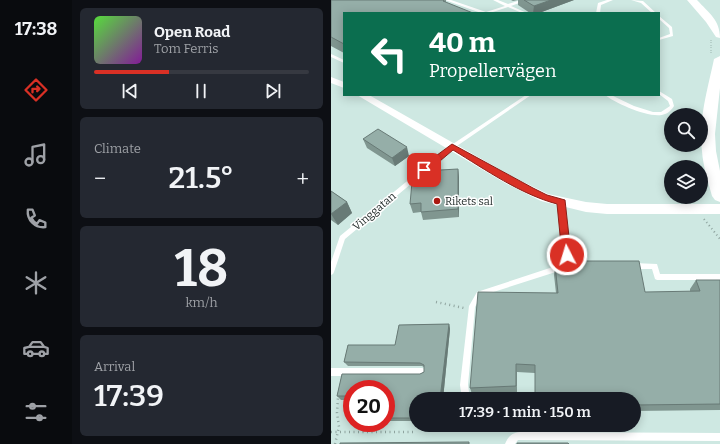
<!DOCTYPE html>
<html lang="en">
<head>
<meta charset="utf-8">
<style>
	:root { --surface:#171b24; --page:#242831; --text:#f1f3f6; --muted:#9ea1a6; --line:#363941; --accent:#d93025 }
	body { margin:0; font-family:Bitter,serif; background:var(--page); color:var(--text); height:100vh; display:flex; flex-direction:column; font-size:15px; white-space:nowrap }
	* { box-sizing:border-box; margin:0 }
	p { font-size:13px; color:var(--muted) }
	.icon { flex:none; width:22px; height:22px; fill:none; stroke:currentColor; stroke-width:2; stroke-linecap:round; stroke-linejoin:round }
	.map { position:relative; flex:1; overflow:hidden }
	.drawer { display:flex; flex-direction:column; gap:8px; padding:8px; background:#0d0f14; width:259px }
	.drawer>* { flex:none }
	.top-card { position:absolute; left:12px; top:12px; width:317px; height:84px; border-radius:0px; box-shadow:0 2px 10px #0003; background:#0b6e4f; color:#fff; overflow:hidden }
	.tools { position:absolute; left:333px; top:108px; display:grid; gap:8px }
	.tools a { display:grid; place-items:center; width:44px; height:44px; border-radius:50%; background:var(--surface); box-shadow:0 2px 10px #0003; font-size:20px }
	.speed { position:absolute; left:12px; top:380px; display:flex; gap:8px; font-size:20px; font-weight:700; text-align:center }
	.speed>* { display:grid; place-content:center; width:52px; height:52px; border-radius:50%; background:var(--surface); box-shadow:0 2px 10px #0003; line-height:1 }
	.speed .limit { border:6px solid #d22; background:#fff; color:#111 }
	.pin { position:absolute; display:grid; place-items:center; width:34px; height:34px; color:#fff; margin:-17px; border-radius:8px; box-shadow:0 2px 6px #0006 }
	.me { position:absolute; width:44px; margin:-22px; rotate:355deg; stroke-linejoin:round; filter:drop-shadow(0 0 3px #0008) }
	.turn { display:flex; align-items:center; gap:14px; height:84px; padding:0 20px; font-size:18px }
	.turn .icon { width:52px; height:52px; stroke-width:2.5 }
	.turn b { display:block; font-size:28px; line-height:34px }
	.big { font-size:30px; font-weight:600; line-height:1.1 }
	.drawer .widget { flex:1; display:flex; flex-direction:column; justify-content:center; gap:6px; min-width:0; padding:0 14px; border-radius:6px; background:var(--page) }
	.drawer .dial { align-items:center; gap:0 }
	.dial b { font-size:52px; line-height:1 }
	.song { display:flex; align-items:center; gap:12px }
	.cover { width:48px; height:48px; border-radius:6px; background:linear-gradient(135deg,hsl(110 70% 55%),hsl(290 70% 35%)) }
	.played { height:4px; border-radius:2px; background:linear-gradient(90deg,var(--accent) 35%,var(--line) 35%) }
	.keys { display:flex; justify-content:space-around; direction:ltr }
	.heat { display:flex; justify-content:space-between; align-items:center; font-size:22px; direction:ltr }
	.trip { position:absolute; left:78px; top:392px; width:232px; height:40px; border-radius:20px; background:var(--surface); box-shadow:0 2px 10px #0003; font-weight:600; line-height:40px; text-align:center }
	main { display:flex; flex:1; min-height:0 }
	.menu { display:flex; flex-direction:column; width:72px; justify-content:space-around; align-items:center; background:#090b0e; color:var(--muted) }
	.menu .icon { width:28px; height:28px }
	.menu .active { color:var(--accent) }
	.menu b { font-size:18px; color:var(--text) }
	.map>svg:first-child { display:block }
</style>
</head>
<body>
<main>
<nav class="menu">
<b>17:38</b>
<svg class="icon active" aria-label="directions" viewBox="0 0 24 24"><path d="M12 3l9 9-9 9-9-9zM9 14v-3h6M13 9l2 2-2 2"/></svg>
<svg class="icon" aria-label="music" viewBox="0 0 24 24"><path d="M9 18V5l10-2v13"/><circle cx="6" cy="18" r="3"/><circle cx="16" cy="16" r="3"/></svg>
<svg class="icon" aria-label="phone" viewBox="0 0 24 24"><path d="M5 4h4l2 5-3 2q2 4 5 5l2-3 5 2v4C11 20 4 13 5 4z"/></svg>
<svg class="icon" aria-label="climate" viewBox="0 0 24 24"><path d="M12 3v18M4 7l16 10M4 17L20 7"/></svg>
<svg class="icon" aria-label="car" viewBox="0 0 24 24"><path d="M5 17H2v-5l4-1 3-4h7l3 4 3 1v5h-3M9 17h6M6 11h13"/><circle cx="7" cy="17" r="2"/><circle cx="17" cy="17" r="2"/></svg>
<svg class="icon" aria-label="filters" viewBox="0 0 24 24"><path d="M4 7h16M4 17h16"/><circle cx="9" cy="7" r="2"/><circle cx="15" cy="17" r="2"/></svg>
</nav>
<section class="drawer">
<div class="widget">
<div class="song"><i class="cover"></i><div><b>Open Road</b><p>Tom Ferris</p></div></div>
<div class="played"></div>
<div class="keys"><svg class="icon" aria-label="previous" viewBox="0 0 24 24"><path d="M18 5L8 12l10 7zM5 5v14"/></svg><svg class="icon" aria-label="pause" viewBox="0 0 24 24"><path d="M8 5v14M16 5v14"/></svg><svg class="icon" aria-label="next" viewBox="0 0 24 24"><path d="M6 5l10 7-10 7zM19 5v14"/></svg></div>
</div>
<div class="widget"><p>Climate</p>
<div class="heat"><a>−</a><b class="big">21.5°</b><a>+</a></div>
</div>
<div class="widget dial"><b>18</b><p>km/h</p></div>
<div class="widget"><p>Arrival</p><b class="big">17:39</b></div>
</section>
<div class="map">
<svg width="389" height="444" viewBox="0 0 389 444">
	<rect width="100%" height="100%" fill="#cee8e2"/>
	<g fill="none" stroke-linecap="round" stroke-linejoin="round">
		<path stroke="#8fa49f" stroke-width="1.5" stroke-dasharray="0.5 2" stroke-linecap="butt" d="M380,40V54"/>
		<path stroke="#8fa49f" stroke-width="2" stroke-dasharray="1 3" stroke-linecap="butt" d="M370,195L373,189
			M373,219L389,239"/>
		<path stroke="#8fa49f" stroke-width="2.5" stroke-dasharray="1 3.5" stroke-linecap="butt" d="M105,302L133,308
			M0,432H82
			M4,444L8,427L6,413L7,397"/>
		<path fill="#fff" fill-rule="evenodd" d="M114,0H120L155,12L174,6L162,0H167L177,4L190,0H196L180,6L196,13H191L177,7L159,13H150Z
			M276,0H282L270,5L269,13H265L267,3Z
			M300,0L312,1L325,13H321L310,3Z
			M328,16L341,27L342,36L328,40V38L339,34L338,28L328,19Z
			M0,54L13,60V63L0,57Z
			M328,91L341,99L343,106C341,109 338,113 334,114C321,120 284,103 274,95H280L303,106L322,112H330L339,106L337,101L328,94Z
			M195,95H200L123,148L14,239L3,272L2,274L0,275V262L9,236L119,146Z
			M229,200H233L234,202L239,263L241,264L242,266L241,268L239,269L234,268L231,270L150,296L144,307L137,385L139,399H131L129,385L138,306L146,292L231,264L233,265L228,202Z
			M302,263L326,264L329,274H389V280H326L324,279L321,269H302L300,268L299,266L300,264Z
			M0,368H91L94,369L95,372L94,375L91,376H0Z
			M192,425H200V432L389,433V441L187,440L184,444H174C178,435 182,432 192,432Z"/>
		<path fill="#fff" fill-rule="evenodd" d="M0,77L13,82V88L0,83Z
			M26,95H38L182,177L217,194L255,202L276,204H389V214H276L255,212L210,201L174,183Z"/>
		<path fill="#fff" fill-rule="evenodd" d="M356,0H366C378,13 389,20 389,38L385,37L375,22Z
			M389,56V88L384,134L385,151L389,171V202L384,200L381,196C377,181 372,166 371,151C367,120 377,88 383,59Z"/>
	</g>
	<path fill="#809690" d="M0,0H115V2L13,13V53L0,46Z
		M180,0H243L208,13H199L187,5V0L182,1Z
		M32,139L78,156L64,166L36,148Z
		M127,169L128,178V217L92,220L90,212L82,213L79,204L92,181Z
		M0,191L16,202L21,213L7,225L0,220Z
		M224,265L314,292H359V289L365,280H389V410L303,411V399H204V373L186,372V393L141,394L139,388L225,293L223,275Z
		M118,324L119,329L112,399H85V421H55V389H21V400H10L6,396L11,374H89L93,372V367L91,366H17L13,362L17,345H64L68,325Z"/>
	<path fill="#687a76" d="M220,0H243L208,13H202L203,6Z
		M76,147L78,156L64,166L61,158Z
		M127,169L128,178V217L127,209Z
		M16,202L21,213L7,225L0,214Z
		M118,324L119,329L112,399H109Z"/>
	<path fill="#95aea8" stroke="#687a76" d="M0,0H113L112,1L142,13H13V44L0,37Z
		M193,0H220L203,6Z
		M47,129L76,147L61,158L32,139Z
		M127,169V209L90,212V203L79,204L81,182L92,181V171Z
		M0,191L16,202L0,214Z
		M236,261H308L314,292L369,291L365,280H389V404L303,405V399H204V365L185,364V386L139,388L147,292L227,293L224,265Z
		M118,324L109,399H85V418H55V389H21V396H6L11,374H89L93,372V365L89,363L13,362L17,345H64L68,325Z
		M138,442V444H9V443Z
		M186,443H237L238,444H186Z"/>
	<path fill="#d93025" stroke="#8d1f18" d="M121,144L202,188L216,195L234,200L240,255L239,257L236,259L231,255L226,204C189,194 155,170 122,150L96,172H90V167Z"/>
	<circle fill="#aa1810" stroke="#fff" stroke-width="1.5" cx="106" cy="201" r="4"/>
	<g text-anchor="middle" stroke-width="3" stroke-linejoin="round" paint-order="stroke">
		<g font-size="11" fill="#1d2725" stroke="#fff" text-anchor="start">
			<text x="114" y="205">Rikets sal</text>
		</g>
		<g font-size="11" fill="#1d2725" stroke="#fff">
			<text transform="translate(43 211) rotate(-40)" y="4">Vinggatan</text>
		</g>
	</g>
</svg>
<div class="tools">
<a><svg class="icon" aria-label="search" viewBox="0 0 24 24"><circle cx="10" cy="10" r="6"/><path d="M15 15l6 6"/></svg></a>
<a><svg class="icon" aria-label="layers" viewBox="0 0 24 24"><path d="M12 4l9 5-9 5-9-5zM3 14l9 5 9-5"/></svg></a>
</div>
<div class="speed"><div class="limit">20</div></div>
<div class="pin" style="left:93px;top:170px;background:#d93025"><svg class="icon" aria-label="arrive" viewBox="0 0 24 24"><path d="M6 21V4h12l-3 4 3 4H6"/></svg></div>
<svg class="me" style="left:236px;top:255px" viewBox="-20 -20 40 40"><circle r="17" fill="#d93025" stroke="#fff" stroke-width="3"/><path d="M0-11L8 9 0 5-8 9z" fill="#fff"/></svg>
<div class="trip">17:39 · 1 min · 150 m</div>
<div class="top-card">
<div class="turn"><svg class="icon" aria-label="left" viewBox="0 0 24 24"><path d="M17 20v-9H6M10 6l-5 5 5 5"/></svg><div><b>40 m</b>Propellervägen</div></div>
</div>
</div>
</main>
</body>
</html>
